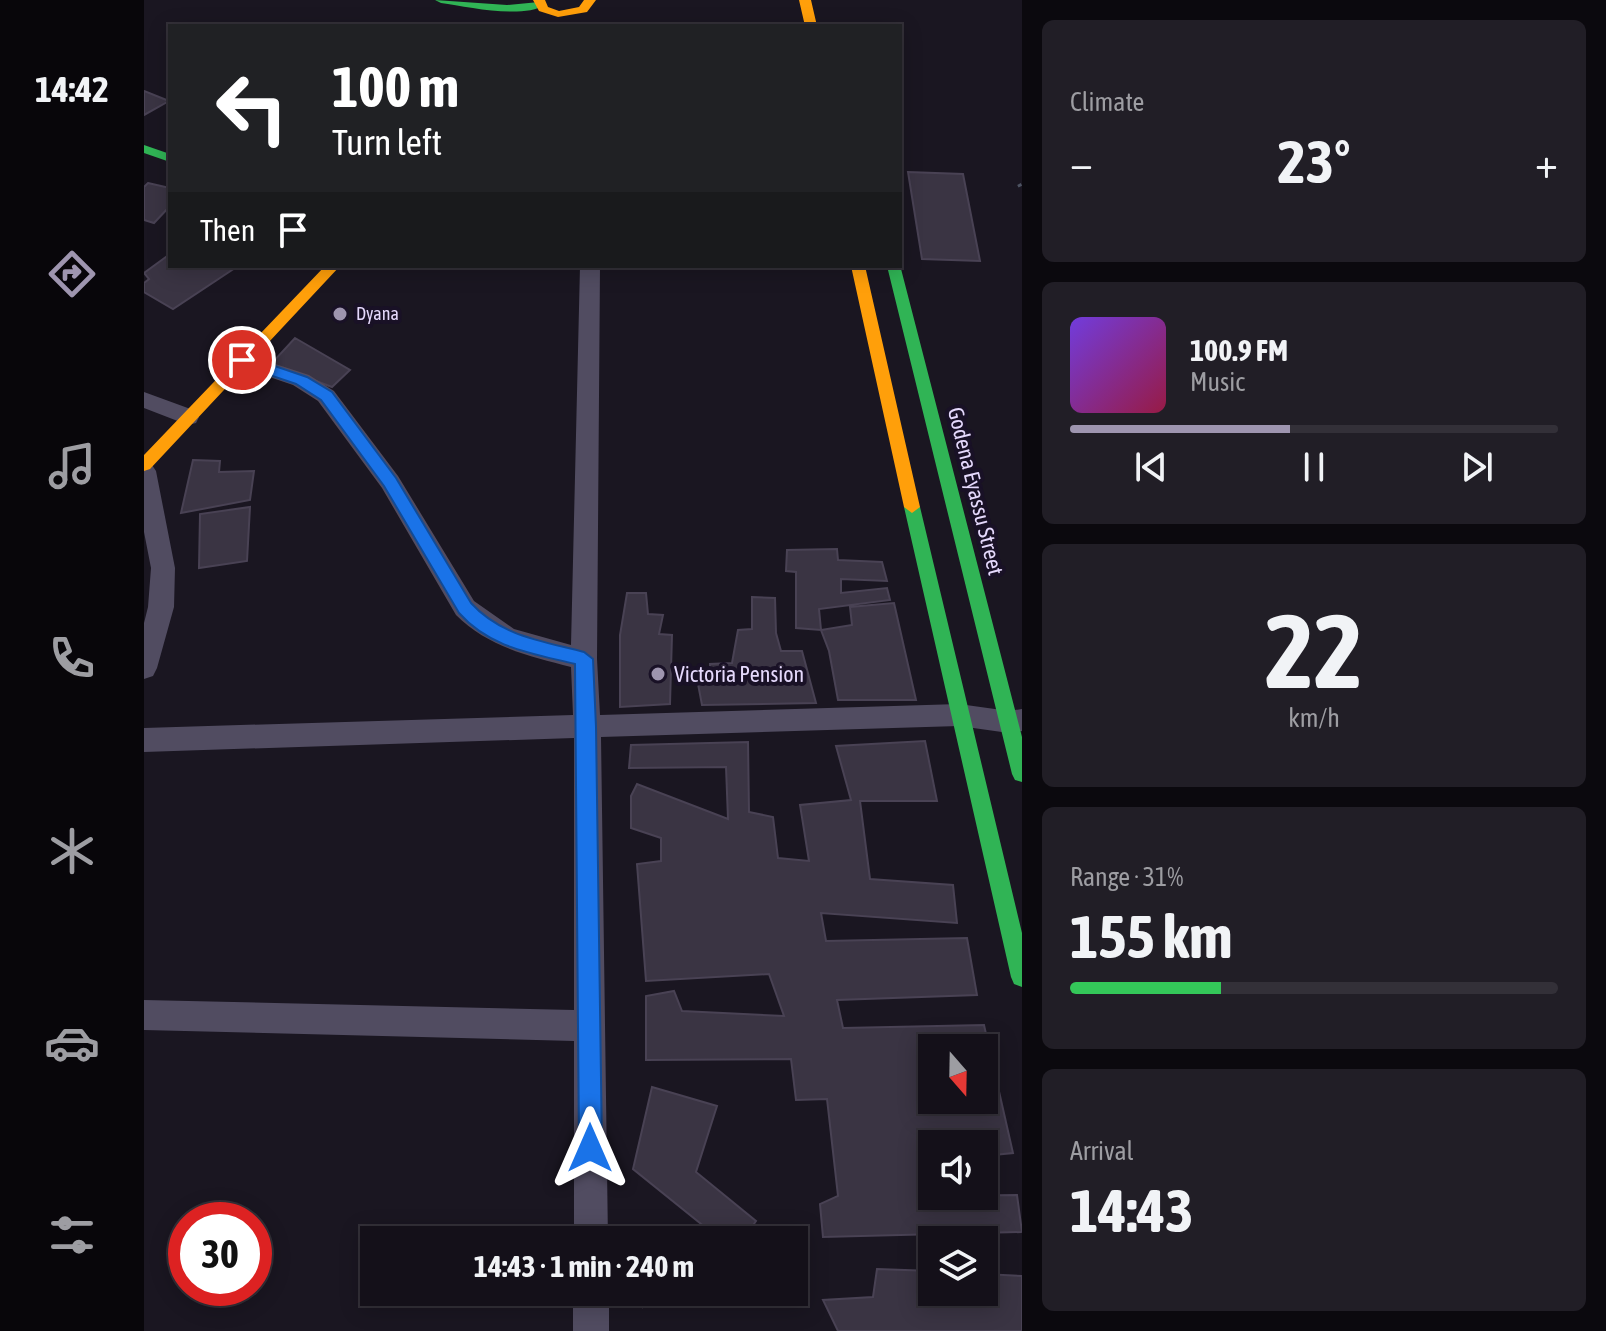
<!DOCTYPE html>
<html lang="en">
<head>
<meta charset="utf-8">
<style>
	:root { --surface:#141019; --page:#211e26; --text:#f1f3f6; --muted:#9d9da2; --line:#333038; --accent:#9e95af }
	body { margin:0; font-family:"Asap Condensed",sans-serif; background:var(--page); color:var(--text); height:100vh; display:flex; flex-direction:column; font-size:30px; white-space:nowrap }
	* { box-sizing:border-box; margin:0 }
	p { font-size:26px; color:var(--muted) }
	.icon { flex:none; width:44px; height:44px; fill:none; stroke:currentColor; stroke-width:2; stroke-linecap:round; stroke-linejoin:round }
	.map { position:relative; flex:1; overflow:hidden }
	.details { display:flex; flex-direction:column; gap:20px; padding:20px; background:#0b090e; width:584px }
	.details>* { flex:none }
	.top-card { position:absolute; left:24px; top:24px; width:734px; height:244px; border-radius:0px; box-shadow:0 4px 20px #0003,0 0 0 2px var(--line); background:#202124; color:#fff; overflow:hidden }
	.needle { width:52px; rotate:160deg }
	.buttons { position:absolute; left:774px; top:1034px; display:grid; gap:16px }
	.buttons a { display:grid; place-items:center; width:80px; height:80px; border-radius:0px; background:var(--surface); box-shadow:0 4px 20px #0003,0 0 0 2px var(--line); font-size:40px }
	.speed { position:absolute; left:24px; top:1202px; display:flex; gap:16px; font-size:40px; font-weight:700; text-align:center }
	.speed>* { display:grid; place-content:center; width:104px; height:104px; border-radius:50%; background:var(--surface); box-shadow:0 4px 20px #0003,0 0 0 2px var(--line); line-height:1 }
	.speed .limit { border:12px solid #d22; background:#fff; color:#111 }
	.pin { position:absolute; display:grid; place-items:center; width:68px; height:68px; color:#fff; margin:-34px; border:4px solid #fff; border-radius:50%; box-shadow:0 2px 8px #0007 }
	.me { position:absolute; width:88px; margin:-44px; rotate:0deg; stroke-linejoin:round; filter:drop-shadow(0 0 6px #0008) }
	.turn { display:flex; align-items:center; gap:28px; height:168px; padding:0 32px; font-size:36px }
	.turn .icon { width:104px; height:104px; stroke-width:2.5 }
	.turn b { display:block; font-size:56px; line-height:68px }
	.then { display:flex; align-items:center; height:76px; padding:0 32px; background:#0003; gap:16px; font-size:30px }
	.big { font-size:60px; font-weight:700; line-height:1.1 }
	.details .tile { flex:1; display:flex; flex-direction:column; justify-content:center; gap:12px; min-width:0; padding:0 28px; border-radius:12px; background:var(--page) }
	.details .dial { align-items:center; gap:0 }
	.dial b { font-size:104px; line-height:1 }
	.song { display:flex; align-items:center; gap:24px }
	.cover { width:96px; height:96px; border-radius:12px; background:linear-gradient(135deg,hsl(260 70% 55%),hsl(340 70% 35%)) }
	.played { height:8px; border-radius:4px; background:linear-gradient(90deg,var(--accent) 45%,var(--line) 45%) }
	.keys { display:flex; justify-content:space-around; direction:ltr }
	.heat { display:flex; justify-content:space-between; align-items:center; font-size:44px; direction:ltr }
	.charge { height:12px; border-radius:6px; background:linear-gradient(90deg,#34c759 31%,var(--line) 0) }
	.trip { position:absolute; left:216px; top:1226px; width:448px; height:80px; border-radius:0px; background:var(--surface); box-shadow:0 4px 20px #0003,0 0 0 2px var(--line); font-weight:700; line-height:80px; text-align:center }
	main { display:flex; flex:1; min-height:0 }
	.tabs { display:flex; flex-direction:column; width:144px; justify-content:space-around; align-items:center; background:#08060a; color:var(--muted) }
	.tabs .icon { width:56px; height:56px }
	.tabs .active { color:var(--accent) }
	.tabs b { font-size:36px; color:var(--text) }
	.map>svg:first-child { display:block }
</style>
</head>
<body>
<main>
<nav class="tabs">
<b>14:42</b>
<svg class="icon active" aria-label="directions" viewBox="0 0 24 24"><path d="M12 3l9 9-9 9-9-9zM9 14v-3h6M13 9l2 2-2 2"/></svg>
<svg class="icon" aria-label="music" viewBox="0 0 24 24"><path d="M9 18V5l10-2v13"/><circle cx="6" cy="18" r="3"/><circle cx="16" cy="16" r="3"/></svg>
<svg class="icon" aria-label="phone" viewBox="0 0 24 24"><path d="M5 4h4l2 5-3 2q2 4 5 5l2-3 5 2v4C11 20 4 13 5 4z"/></svg>
<svg class="icon" aria-label="climate" viewBox="0 0 24 24"><path d="M12 3v18M4 7l16 10M4 17L20 7"/></svg>
<svg class="icon" aria-label="car" viewBox="0 0 24 24"><path d="M5 17H2v-5l4-1 3-4h7l3 4 3 1v5h-3M9 17h6M6 11h13"/><circle cx="7" cy="17" r="2"/><circle cx="17" cy="17" r="2"/></svg>
<svg class="icon" aria-label="filters" viewBox="0 0 24 24"><path d="M4 7h16M4 17h16"/><circle cx="9" cy="7" r="2"/><circle cx="15" cy="17" r="2"/></svg>
</nav>
<div class="map">
<svg width="878" height="1331" viewBox="0 0 878 1331">
	<rect width="100%" height="100%" fill="#1a1621"/>
	<path fill="#3a3443" stroke="#494254" stroke-width="2" fill-rule="evenodd" d="M0,91L25,101L0,115Z
		M764,172L819,174L836,261L778,259Z
		M4,183L26,188V206L10,223L0,220V187Z
		M26,254V266H94L29,309L0,292V283L5,279L0,273Z
		M151,338L206,370L188,387L127,364Z
		M49,460L76,461L75,472L110,471L106,500L37,513Z
		M106,507L103,561L55,568L56,514Z
		M693,549L694,560L738,562L743,581L697,579V593L743,588L746,600L675,609L677,630L652,628V572L642,571L643,550Z
		M483,593H502L504,614L519,615L515,634L528,635L526,704L476,707V635Z
		M608,597L631,598L632,633L637,651H658L672,703L558,705L554,684L566,681V664L588,663L594,630L608,629Z
		M750,603L772,700H694L685,651L677,630L708,625L706,607Z
		M781,741L793,801H716L726,879L809,885L813,923L677,913L682,941L823,938L833,995L693,1000L699,1028L840,1025L869,1153L840,1156V1144L786,1143L788,1196L873,1195L878,1232L679,1237L676,1204L694,1196L683,1099L652,1100L647,1059L502,1060V996L530,991L538,1011L640,1016L625,974L502,981L493,864L517,861V838L487,828V796L493,784L584,819L582,767L485,768L487,745L604,742L605,812L629,817L634,858L665,861L656,805L707,800L692,746ZM788,1048H840V1100H788Z
		M508,1087L573,1106L552,1172L612,1221L599,1240H577L489,1169Z
		M733,1269L788,1271V1292H840V1274L878,1276V1331H694L679,1300L729,1297Z
		M499,1292H540L499,1307Z"/>
	<g fill="none" stroke-linecap="round" stroke-linejoin="round">
		<path stroke="#4d5362" stroke-width="4" stroke-dasharray="3 4" stroke-linecap="butt" d="M875,184L878,190"/>
		<path fill="#514c61" fill-rule="evenodd" d="M436,266H456L453,659L456,715L815,704L865,711L878,709V731L865,733L815,726L457,737L464,1240H430V1041L0,1030V1000L430,1010V738L0,752V728L429,715L427,667C385,656 344,647 312,615L238,488L174,401L149,385L90,365L87,360L90,355L98,353L165,375L190,391L254,476L330,601L370,629L427,645Z
			M0,392L52,411L55,417L52,423L44,425L0,408Z
			M0,463L8,465L12,471L31,568L30,607L13,668L9,676L0,679V623L4,607L7,568L0,532Z
			M429,1292H465V1331H429Z"/>
		<path fill="#30b455" fill-rule="evenodd" d="M291,0L363,5L395,2L401,5C378,19 324,7 297,3Z
			M0,145L26,154V162L0,153Z
			M756,265L878,737V782L871,780L868,774L743,266Z
			M768,501L776,507L878,933V987L870,984L867,977L760,507Z"/>
		<path fill="#ff9f0a" fill-rule="evenodd" d="M389,0H401L404,7L415,11L435,7L440,0H452L443,12L414,17L395,11Z
			M655,0H667L673,26H661Z
			M181,266H196L6,469L0,471V455Z
			M707,266H721L776,507L768,513L760,507Z"/>
	</g>
	<path fill="#1a73e8" stroke="#114b97" stroke-width="2" d="M98,355L163,377L188,392L252,478L327,603C357,636 398,641 440,652L449,659L452,727L458,1148L454,1156L446,1160L438,1156L435,1148L431,664C387,653 346,648 315,613L240,486L177,400L152,384L93,364V357Z"/>
	<g fill="#9e95af" stroke="#191126" stroke-width="3">
		<circle cx="196" cy="314" r="8"/>
		<circle cx="514" cy="674" r="8"/>
	</g>
	<g text-anchor="middle" stroke-width="8" stroke-linejoin="round" paint-order="stroke">
		<g font-size="18" fill="#e5d9fc" stroke="#191126" text-anchor="start">
			<text x="212" y="320">Dyana</text>
		</g>
		<g font-size="22" fill="#e5d9fc" stroke="#191126">
			<text transform="translate(832 491) rotate(76)" y="8">Godena Eyassu Street</text>
		</g>
		<g font-size="22" fill="#e5d9fc" stroke="#191126" text-anchor="start">
			<text x="530" y="682">Victoria Pension</text>
		</g>
	</g>
</svg>
<div class="buttons">
<a><svg class="needle" viewBox="-14 -14 28 28"><path d="M0-13l5 13h-10z" fill="#e53935"/><path d="M0 13l5-13h-10z" fill="#9d9da2"/></svg></a>
<a><svg class="icon" aria-label="sound" viewBox="0 0 24 24"><path d="M4 9h4l5-4v14l-5-4H4zM17 9q2 3 0 6"/></svg></a>
<a><svg class="icon" aria-label="layers" viewBox="0 0 24 24"><path d="M12 4l9 5-9 5-9-5zM3 14l9 5 9-5"/></svg></a>
</div>
<div class="speed"><div class="limit">30</div></div>
<div class="pin" style="left:98px;top:360px;background:#d93025"><svg class="icon" aria-label="arrive" viewBox="0 0 24 24"><path d="M6 21V4h12l-3 4 3 4H6"/></svg></div>
<svg class="me" style="left:446px;top:1148px" viewBox="-20 -20 40 40"><path d="M0-17L14 15 0 8-14 15z" fill="#1a73e8" stroke="#fff" stroke-width="4"/></svg>
<div class="trip">14:43 · 1 min · 240 m</div>
<div class="top-card">
<div class="turn"><svg class="icon" aria-label="left" viewBox="0 0 24 24"><path d="M17 20v-9H6M10 6l-5 5 5 5"/></svg><div><b>100 m</b>Turn left</div></div>
<div class="then">Then<svg class="icon" aria-label="arrive" viewBox="0 0 24 24"><path d="M6 21V4h12l-3 4 3 4H6"/></svg></div>
</div>
</div>
<section class="details">
<div class="tile"><p>Climate</p>
<div class="heat"><a>−</a><b class="big">23°</b><a>+</a></div>
</div>
<div class="tile">
<div class="song"><i class="cover"></i><div><b>100.9 FM</b><p>Music</p></div></div>
<div class="played"></div>
<div class="keys"><svg class="icon" aria-label="previous" viewBox="0 0 24 24"><path d="M18 5L8 12l10 7zM5 5v14"/></svg><svg class="icon" aria-label="pause" viewBox="0 0 24 24"><path d="M8 5v14M16 5v14"/></svg><svg class="icon" aria-label="next" viewBox="0 0 24 24"><path d="M6 5l10 7-10 7zM19 5v14"/></svg></div>
</div>
<div class="tile dial"><b>22</b><p>km/h</p></div>
<div class="tile"><p>Range · 31%</p><b class="big">155 km</b><div class="charge"></div></div>
<div class="tile"><p>Arrival</p><b class="big">14:43</b></div>
</section>
</main>
</body>
</html>
